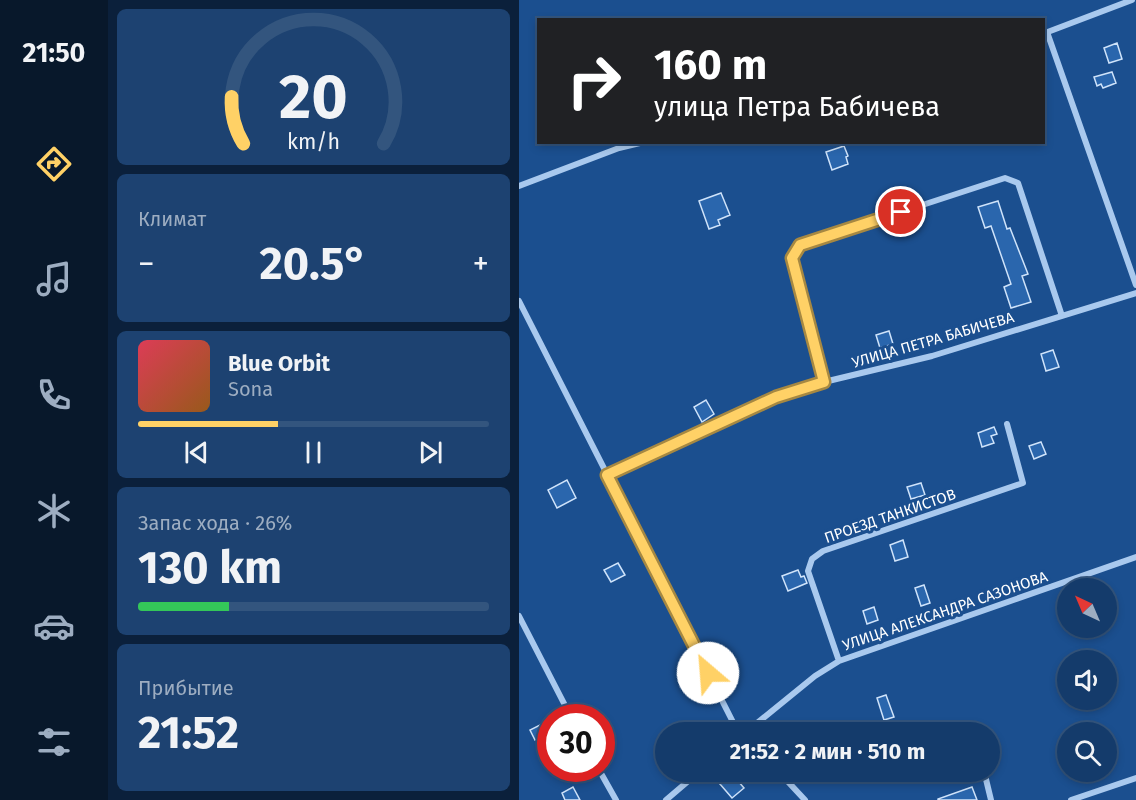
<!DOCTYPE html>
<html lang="ru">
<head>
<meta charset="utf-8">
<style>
	:root { --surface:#143b6b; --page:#1d4271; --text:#f1f3f6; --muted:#9dadc1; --line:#33557e; --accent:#ffd166 }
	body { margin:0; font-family:"Fira Sans",sans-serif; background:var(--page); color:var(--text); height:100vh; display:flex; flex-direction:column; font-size:22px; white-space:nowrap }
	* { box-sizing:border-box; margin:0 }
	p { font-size:20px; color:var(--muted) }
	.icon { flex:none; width:33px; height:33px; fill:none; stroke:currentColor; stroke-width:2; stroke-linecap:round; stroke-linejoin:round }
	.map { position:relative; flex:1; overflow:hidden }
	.side { display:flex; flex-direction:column; gap:9px; padding:9px; background:#0b203b; width:411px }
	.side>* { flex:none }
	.banner { position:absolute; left:18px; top:18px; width:508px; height:126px; border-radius:0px; box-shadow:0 3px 9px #0003,0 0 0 2px var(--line); background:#202124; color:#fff; overflow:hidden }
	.needle { width:39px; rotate:316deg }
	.buttons { position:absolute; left:538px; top:578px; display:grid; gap:12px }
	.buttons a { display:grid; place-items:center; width:60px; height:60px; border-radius:50%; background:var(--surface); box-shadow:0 3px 9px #0003,0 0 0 2px var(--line); font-size:30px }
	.speed { position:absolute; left:18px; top:704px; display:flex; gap:12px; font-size:30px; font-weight:700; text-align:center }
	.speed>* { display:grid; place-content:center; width:78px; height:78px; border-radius:50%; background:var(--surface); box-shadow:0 3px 9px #0003,0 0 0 2px var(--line); line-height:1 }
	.speed .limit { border:9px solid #d22; background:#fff; color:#111 }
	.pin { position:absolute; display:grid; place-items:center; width:51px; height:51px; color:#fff; margin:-26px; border:3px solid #fff; border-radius:50%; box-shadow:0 2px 6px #0007 }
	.me { position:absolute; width:66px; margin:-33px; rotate:333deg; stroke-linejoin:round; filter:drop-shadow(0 0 4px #0008) }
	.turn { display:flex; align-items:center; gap:21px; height:126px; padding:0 18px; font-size:27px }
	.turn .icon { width:78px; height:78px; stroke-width:2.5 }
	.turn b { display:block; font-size:42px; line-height:51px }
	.big { font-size:45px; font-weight:700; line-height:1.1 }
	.side .tile { flex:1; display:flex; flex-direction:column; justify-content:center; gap:9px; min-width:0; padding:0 21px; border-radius:9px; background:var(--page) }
	.side .dial { align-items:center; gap:0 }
	.dial svg { height:156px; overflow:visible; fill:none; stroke:var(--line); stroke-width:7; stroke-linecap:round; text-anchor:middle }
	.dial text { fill:var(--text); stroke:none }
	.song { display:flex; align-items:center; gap:18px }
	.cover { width:72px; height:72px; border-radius:9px; background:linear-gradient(135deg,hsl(350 70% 55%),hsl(30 70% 35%)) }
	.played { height:6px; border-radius:3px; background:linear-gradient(90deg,var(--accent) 40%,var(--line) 40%) }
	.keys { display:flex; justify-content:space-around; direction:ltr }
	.heat { display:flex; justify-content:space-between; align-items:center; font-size:33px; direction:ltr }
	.charge { height:9px; border-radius:4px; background:linear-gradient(90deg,#34c759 26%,var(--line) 0) }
	.trip { position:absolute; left:136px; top:722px; width:345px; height:60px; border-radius:30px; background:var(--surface); box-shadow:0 3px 9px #0003,0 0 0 2px var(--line); font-weight:700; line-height:60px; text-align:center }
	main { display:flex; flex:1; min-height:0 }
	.dock { display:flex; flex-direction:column; width:108px; justify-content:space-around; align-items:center; background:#08182b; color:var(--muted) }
	.dock .icon { width:42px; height:42px }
	.dock .current { color:var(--accent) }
	.dock b { font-size:27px; color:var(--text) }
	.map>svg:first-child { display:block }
</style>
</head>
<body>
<main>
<nav class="dock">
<b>21:50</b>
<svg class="icon current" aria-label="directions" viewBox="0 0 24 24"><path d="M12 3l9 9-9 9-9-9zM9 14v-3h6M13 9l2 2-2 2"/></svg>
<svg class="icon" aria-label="music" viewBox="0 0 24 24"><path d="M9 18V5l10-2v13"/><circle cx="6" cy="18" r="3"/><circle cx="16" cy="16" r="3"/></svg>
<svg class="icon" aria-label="phone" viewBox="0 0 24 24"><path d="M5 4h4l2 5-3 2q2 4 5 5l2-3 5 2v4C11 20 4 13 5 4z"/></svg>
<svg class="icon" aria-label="climate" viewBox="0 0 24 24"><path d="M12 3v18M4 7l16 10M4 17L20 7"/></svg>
<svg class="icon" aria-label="car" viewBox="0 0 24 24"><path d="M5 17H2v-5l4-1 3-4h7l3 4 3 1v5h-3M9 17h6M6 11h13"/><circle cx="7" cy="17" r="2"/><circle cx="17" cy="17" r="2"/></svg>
<svg class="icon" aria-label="filters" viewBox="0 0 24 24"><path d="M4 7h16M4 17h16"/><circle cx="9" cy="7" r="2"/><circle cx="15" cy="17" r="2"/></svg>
</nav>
<section class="side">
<div class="tile dial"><svg viewBox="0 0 100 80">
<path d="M14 69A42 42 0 1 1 86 69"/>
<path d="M14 69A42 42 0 0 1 8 45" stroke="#ffd166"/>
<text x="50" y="56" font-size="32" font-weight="700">20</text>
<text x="50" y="72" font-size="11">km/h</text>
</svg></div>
<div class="tile"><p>Климат</p>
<div class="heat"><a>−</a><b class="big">20.5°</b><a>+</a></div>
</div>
<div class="tile">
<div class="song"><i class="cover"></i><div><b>Blue Orbit</b><p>Sona</p></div></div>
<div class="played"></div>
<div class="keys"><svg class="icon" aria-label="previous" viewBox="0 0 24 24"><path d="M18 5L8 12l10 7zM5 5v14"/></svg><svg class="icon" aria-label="pause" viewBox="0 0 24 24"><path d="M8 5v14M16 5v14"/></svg><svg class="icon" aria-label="next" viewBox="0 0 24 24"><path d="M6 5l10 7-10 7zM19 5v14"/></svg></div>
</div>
<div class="tile"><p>Запас хода · 26%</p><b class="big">130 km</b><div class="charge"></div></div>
<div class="tile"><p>Прибытие</p><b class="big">21:52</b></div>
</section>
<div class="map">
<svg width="617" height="800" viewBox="0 0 617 800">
	<rect width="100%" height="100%" fill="#1b4f8f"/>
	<path fill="#2a66ad" stroke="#cfe3fa" stroke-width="1.5" d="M598,43L603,59L590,63L585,48Z
		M593,72L597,83L584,88L582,84L578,86L575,77Z
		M325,146L329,156L327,157L329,164L313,170L307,152Z
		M202,193L211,215L199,220L201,225L190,229L180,201Z
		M479,201L488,229L491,228L509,274L503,276L512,302L492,308L485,287L492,284L472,226L466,228L459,207Z
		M370,331L374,344L361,348L357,335Z
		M534,350L540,367L527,371L522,354Z
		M187,400L195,414L183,422L175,407Z
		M475,427L478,434L472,436L475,443L463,447L459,433Z
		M522,442L527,454L515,459L510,446Z
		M48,480L57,498L38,508L29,490Z
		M402,483L406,495L392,499L388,487Z
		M384,540L389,557L376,561L371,545Z
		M99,563L106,575L92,582L85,570Z
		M279,570L282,577L285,576L288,583L269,591L263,576Z
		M405,585L411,603L402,606L396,588Z
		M355,607L359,620L348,624L344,611Z
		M367,695L375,717L365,720L358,698Z
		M27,722L32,733L16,740L11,730Z
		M213,774L225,788L213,798L201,784Z
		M54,787L61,800H46L43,793Z
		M453,787L458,800H419V799Z"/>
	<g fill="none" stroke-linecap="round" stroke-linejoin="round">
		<path stroke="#a9c9ee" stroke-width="6" d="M528,32L617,285
			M526,33L613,0
			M0,186L100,148L125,142
			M0,301L219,732
			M305,382L273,258L281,245L486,178L499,183L543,316
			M88,475L257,397L305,382L413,356L617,293
			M0,616L52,717
			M320,661L289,571L293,559L304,551L504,483L488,424
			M455,730V732
			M227,732L296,676L320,661L617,557
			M79,768L97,800
			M259,771L286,800
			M465,771L472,800
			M147,800L181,771
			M552,800L617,778"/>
	</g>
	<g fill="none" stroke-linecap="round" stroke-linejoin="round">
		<g stroke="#a68842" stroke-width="15">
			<path id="route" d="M189,673L88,475L257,397L305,382L273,258L281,245L382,212"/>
		</g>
		<use href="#route" stroke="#ffd166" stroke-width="10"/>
	</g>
	<g text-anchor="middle" stroke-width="6" stroke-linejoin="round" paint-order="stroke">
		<g font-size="15" fill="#fff" stroke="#1b4f8f">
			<text transform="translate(414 340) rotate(-16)" y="5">УЛИЦА ПЕТРА БАБИЧЕВА</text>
			<text transform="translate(371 516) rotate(-19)" y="5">ПРОЕЗД ТАНКИСТОВ</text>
			<text transform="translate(426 611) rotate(-19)" y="5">УЛИЦА АЛЕКСАНДРА САЗОНОВА</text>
		</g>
	</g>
</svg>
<div class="buttons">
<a><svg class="needle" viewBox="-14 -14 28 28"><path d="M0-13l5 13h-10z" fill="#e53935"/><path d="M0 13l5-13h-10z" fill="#9dadc1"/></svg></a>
<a><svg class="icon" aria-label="sound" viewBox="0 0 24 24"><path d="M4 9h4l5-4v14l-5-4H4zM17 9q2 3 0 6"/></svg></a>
<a><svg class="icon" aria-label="search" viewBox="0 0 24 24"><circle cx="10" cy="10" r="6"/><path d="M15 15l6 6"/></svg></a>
</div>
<div class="speed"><div class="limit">30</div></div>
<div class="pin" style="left:382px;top:212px;background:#d93025"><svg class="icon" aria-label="arrive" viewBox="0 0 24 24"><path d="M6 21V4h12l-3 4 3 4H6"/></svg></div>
<svg class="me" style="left:189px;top:673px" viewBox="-20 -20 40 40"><circle r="19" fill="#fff"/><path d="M0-13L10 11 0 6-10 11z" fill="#ffd166"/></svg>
<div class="trip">21:52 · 2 мин · 510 m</div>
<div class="banner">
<div class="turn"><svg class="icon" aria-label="right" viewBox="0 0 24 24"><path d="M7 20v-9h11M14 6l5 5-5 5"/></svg><div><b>160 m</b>улица Петра Бабичева</div></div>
</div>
</div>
</main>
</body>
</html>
